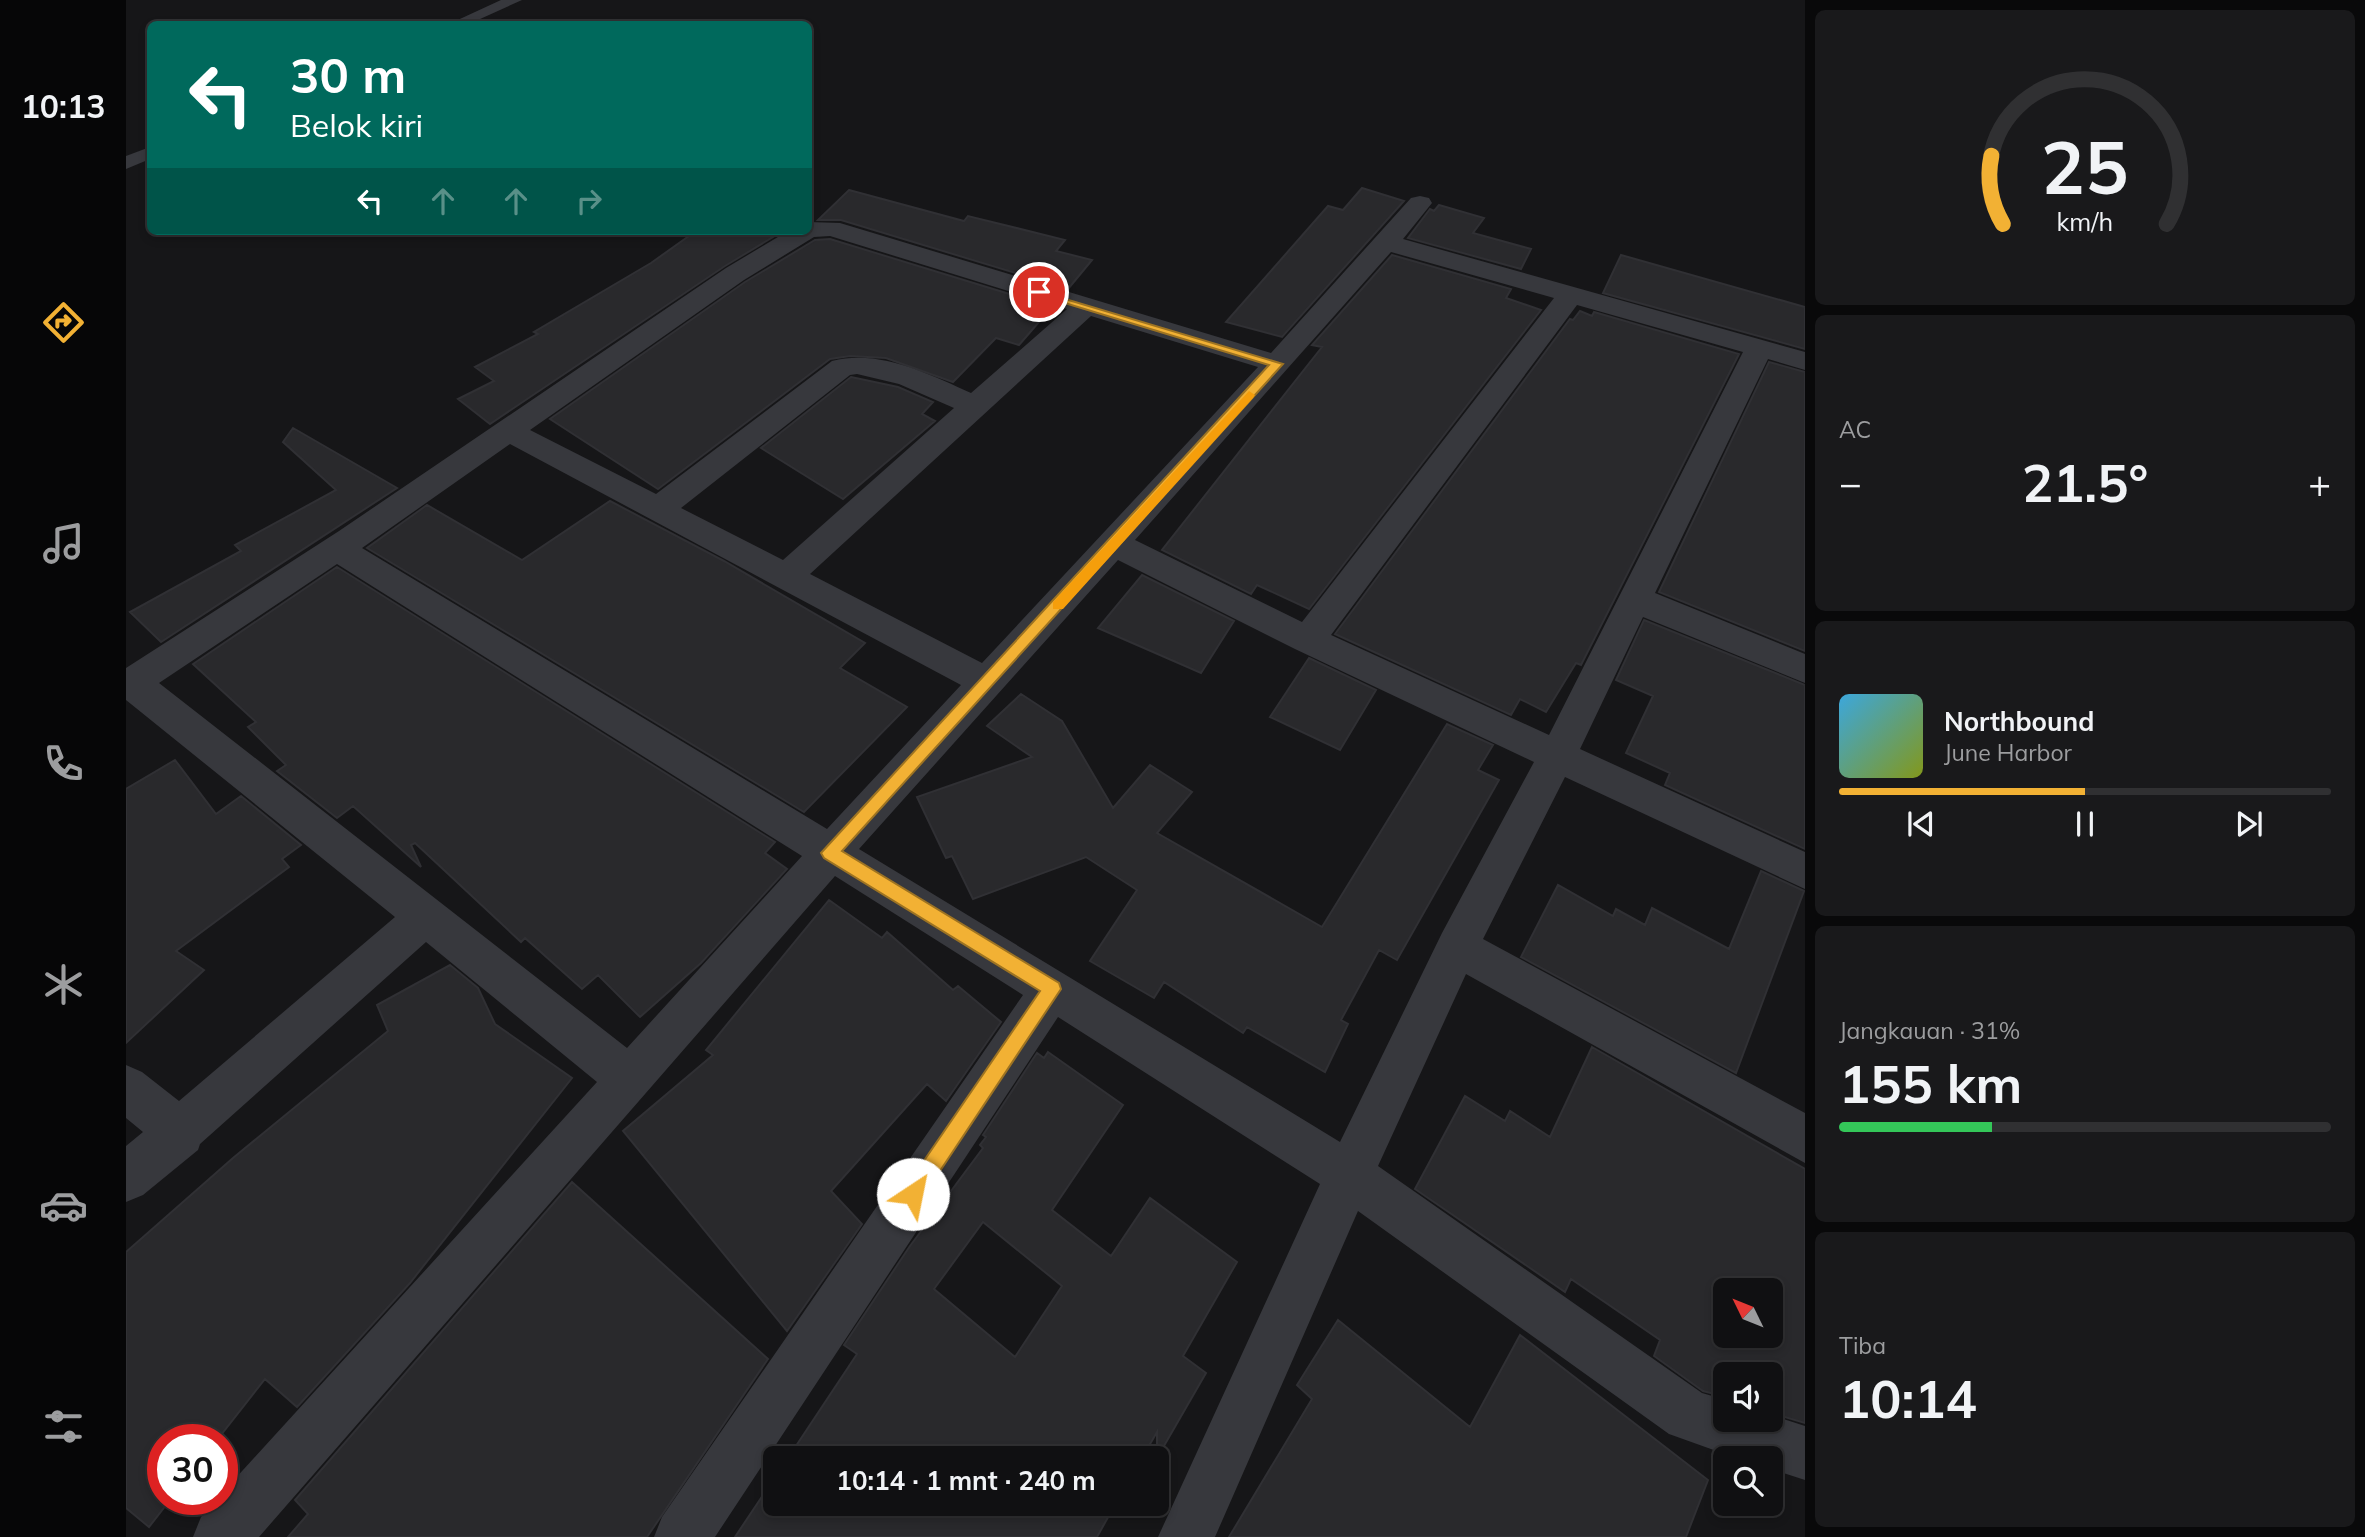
<!DOCTYPE html>
<html lang="id">
<head>
<meta charset="utf-8">
<style>
	:root { --surface:#101012; --page:#19191b; --text:#f1f3f6; --muted:#9c9d9f; --line:#303032; --accent:#f2b134 }
	body { margin:0; font-family:Mulish,sans-serif; background:var(--page); color:var(--text); height:100vh; display:flex; flex-direction:column; font-size:26px; white-space:nowrap }
	* { box-sizing:border-box; margin:0 }
	p { font-size:23px; color:var(--muted) }
	.icon { flex:none; width:38px; height:38px; fill:none; stroke:currentColor; stroke-width:2; stroke-linecap:round; stroke-linejoin:round }
	.map { position:relative; flex:1; overflow:hidden }
	.panel { display:flex; flex-direction:column; gap:10px; padding:10px; background:#09090a; width:560px }
	.panel>* { flex:none }
	.hud { position:absolute; left:21px; top:21px; width:665px; height:214px; border-radius:10px; box-shadow:0 4px 10px #0003,0 0 0 2px var(--line); background:#00695c; color:#fff; overflow:hidden }
	.needle { width:46px; rotate:313deg }
	.buttons { position:absolute; left:1587px; top:1278px; display:grid; gap:14px }
	.buttons a { display:grid; place-items:center; width:70px; height:70px; border-radius:10px; background:var(--surface); box-shadow:0 4px 10px #0003,0 0 0 2px var(--line); font-size:35px }
	.speed { position:absolute; left:21px; top:1424px; display:flex; gap:14px; font-size:35px; font-weight:700; text-align:center }
	.speed>* { display:grid; place-content:center; width:91px; height:91px; border-radius:50%; background:var(--surface); box-shadow:0 4px 10px #0003,0 0 0 2px var(--line); line-height:1 }
	.speed .limit { border:10px solid #d22; background:#fff; color:#111 }
	.pin { position:absolute; display:grid; place-items:center; width:60px; height:60px; color:#fff; margin:-30px; border:4px solid #fff; border-radius:50%; box-shadow:0 2px 7px #0007 }
	.me { position:absolute; width:77px; margin:-38px; rotate:34deg; stroke-linejoin:round; filter:drop-shadow(0 0 5px #0008) }
	.turn { display:flex; align-items:center; gap:24px; height:147px; padding:0 28px; font-size:32px }
	.turn .icon { width:91px; height:91px; stroke-width:2.5 }
	.turn b { display:block; font-size:49px; line-height:60px }
	.lanes { display:flex; align-items:center; height:66px; padding:0 28px; background:#0003; justify-content:center; gap:35px; direction:ltr }
	.lanes .off { opacity:.35 }
	.big { font-size:52px; font-weight:700; line-height:1.1 }
	.panel .widget { flex:1; display:flex; flex-direction:column; justify-content:center; gap:10px; min-width:0; padding:0 24px; border-radius:10px; background:var(--page) }
	.panel .dial { align-items:center; gap:0 }
	.dial svg { height:182px; overflow:visible; fill:none; stroke:var(--line); stroke-width:7; stroke-linecap:round; text-anchor:middle }
	.dial text { fill:var(--text); stroke:none }
	.song { display:flex; align-items:center; gap:21px }
	.cover { width:84px; height:84px; border-radius:10px; background:linear-gradient(135deg,hsl(200 70% 55%),hsl(70 70% 35%)) }
	.played { height:7px; border-radius:4px; background:linear-gradient(90deg,var(--accent) 50%,var(--line) 50%) }
	.keys { display:flex; justify-content:space-around; direction:ltr }
	.heat { display:flex; justify-content:space-between; align-items:center; font-size:38px; direction:ltr }
	.charge { height:10px; border-radius:5px; background:linear-gradient(90deg,#34c759 31%,var(--line) 0) }
	.trip { position:absolute; left:637px; top:1446px; width:406px; height:70px; border-radius:10px; background:var(--surface); box-shadow:0 4px 10px #0003,0 0 0 2px var(--line); font-weight:700; line-height:70px; text-align:center }
	main { display:flex; flex:1; min-height:0 }
	.tab-bar { display:flex; flex-direction:column; width:126px; justify-content:space-around; align-items:center; background:#060607; color:var(--muted) }
	.tab-bar .icon { width:49px; height:49px }
	.tab-bar .active { color:var(--accent) }
	.tab-bar b { font-size:32px; color:var(--text) }
	.map>svg:first-child { display:block }
</style>
</head>
<body>
<main>
<nav class="tab-bar">
<b>10:13</b>
<svg class="icon active" aria-label="directions" viewBox="0 0 24 24"><path d="M12 3l9 9-9 9-9-9zM9 14v-3h6M13 9l2 2-2 2"/></svg>
<svg class="icon" aria-label="music" viewBox="0 0 24 24"><path d="M9 18V5l10-2v13"/><circle cx="6" cy="18" r="3"/><circle cx="16" cy="16" r="3"/></svg>
<svg class="icon" aria-label="phone" viewBox="0 0 24 24"><path d="M5 4h4l2 5-3 2q2 4 5 5l2-3 5 2v4C11 20 4 13 5 4z"/></svg>
<svg class="icon" aria-label="climate" viewBox="0 0 24 24"><path d="M12 3v18M4 7l16 10M4 17L20 7"/></svg>
<svg class="icon" aria-label="car" viewBox="0 0 24 24"><path d="M5 17H2v-5l4-1 3-4h7l3 4 3 1v5h-3M9 17h6M6 11h13"/><circle cx="7" cy="17" r="2"/><circle cx="17" cy="17" r="2"/></svg>
<svg class="icon" aria-label="filters" viewBox="0 0 24 24"><path d="M4 7h16M4 17h16"/><circle cx="9" cy="7" r="2"/><circle cx="15" cy="17" r="2"/></svg>
</nav>
<div class="map">
<svg width="1679" height="1537" viewBox="0 0 1679 1537">
	<rect width="100%" height="100%" fill="#161618"/>
	<path fill="#29292c" stroke="#303034" stroke-width="2" fill-rule="evenodd" d="M1236,188L1278,201L1156,337L1100,322L1202,206L1217,210Z
		M723,190L838,221L842,216L939,240L930,251L966,260L942,289L715,220H692Z
		M1313,205L1358,218L1347,233L1405,249L1395,269L1282,238L1304,209L1308,211Z
		M570,231H657L599,266L364,424L332,399L368,381L349,367L412,334L408,332L525,263Z
		M704,239L926,307L893,345L870,338L827,382L760,358L724,356L704,359L532,489L424,419L619,282L689,240Z
		M1266,255L1385,289L1380,298L1415,310L1183,609L1131,585L1125,594L1036,550L1196,347L1186,345Z
		M1495,255L1679,307V349L1477,293Z
		M1454,311L1466,316L1468,312L1613,354L1455,665L1450,663L1420,712L1394,699L1385,715L1209,634L1444,319L1447,320Z
		M1643,362L1679,372V651L1533,592Z
		M725,377L772,387L807,402L796,414L809,421L717,499L635,448Z
		M167,428L271,488L35,642L4,612L115,551L109,545L210,490L157,442Z
		M484,501L598,561L739,643L714,668L781,707L678,812L241,548L301,505L396,560Z
		M211,567L649,842L639,853L661,869L575,963L514,1017L472,975L456,989L399,938L395,942L289,843L285,845L295,867L227,806L211,818L151,771L160,765L122,727L130,722L67,664Z
		M1016,575L1108,621L1075,673L972,628Z
		M1518,620L1679,685V849L1539,785L1544,773L1500,753L1527,696L1490,680Z
		M1183,658L1250,690L1214,750L1144,717Z
		M895,694L936,721L987,808L1024,765L1066,792L1031,833L1196,927L1321,724L1367,745L1352,770L1373,780L1271,960L1253,950L1215,1020L1222,1024L1199,1072L1121,1027L1117,1033L1038,982L1028,998L964,961L1011,890L960,857L847,899L826,856L820,858L791,797L906,757L861,726Z
		M49,760L90,814L115,796L175,845L156,859L163,867L50,951L78,970L0,1043V789Z
		M1635,871L1678,891L1610,1073L1395,957L1432,885L1487,916L1490,909L1519,925L1526,908L1603,949Z
		M703,900L756,938L761,932L827,990L832,986L875,1022L820,1101L801,1084L705,1191L736,1224L661,1331L497,1131L587,1055L580,1050Z
		M324,965L352,988L369,1024L446,1078L284,1283L171,1407L139,1379L91,1440H37V1500H44L23,1527L0,1508V1252L107,1158L262,1031L251,1005Z
		M1466,1047L1679,1169V1423L1645,1413V1374H1600V1397L1577,1391L1528,1356L1534,1340L1445,1279L1439,1292L1289,1189L1339,1096L1379,1121L1384,1111L1424,1137ZM1600,1290H1645V1335H1600Z
		M922,1052L997,1105L926,1210L985,1256L1024,1198L1111,1262L1057,1356L1080,1373L1031,1458V1432L1016,1458H662L731,1354L718,1345L784,1246L857,1148L854,1145L860,1137L857,1135L911,1053L918,1058ZM857,1222L936,1286L889,1357L808,1289Z
		M446,1182L642,1359L521,1537H162L182,1514L169,1500Z
		M1212,1320L1344,1427L1394,1335L1582,1480L1560,1537H1103L1186,1399L1171,1385Z
		M649,1477V1503H990L971,1537H609Z"/>
	<g fill="none" stroke-linecap="round" stroke-linejoin="round">
		<path fill="#37383d" fill-rule="evenodd" d="M375,0H396L343,24H323Z
			M24,147V159L0,169V156Z"/>
		<path fill="#37383d" fill-rule="evenodd" d="M1294,196L1303,198L1306,203L1277,239L1679,352V370L1642,359L1529,593L1679,654V683L1517,617L1454,749L1679,852V889L1439,777L1357,939L1679,1113V1163L1340,974L1252,1166L1576,1393L1600,1400V1419H1645V1415L1679,1426V1480L1645,1469V1458H1610L1543,1434L1232,1211L1089,1537H1032L1194,1184L932,1017L589,1537H528L536,1517L897,995L709,876L133,1537H67L75,1517L90,1500H96V1493L471,1082L300,942L74,1144L72,1150L17,1195L0,1202V1146L17,1132L0,1118V1065L16,1072L53,1101L269,917L0,700V668L213,531L600,268L662,231H682V222L714,223L1145,353L1285,198ZM704,236L941,309L845,393C802,374 754,349 706,361L530,494L404,430L618,280L688,237ZM1265,252L1428,298L1176,622L1009,540ZM1451,305L1617,352L1423,735L1205,635ZM965,316L1132,367L856,663L684,574ZM731,374L773,384L828,408L657,560L555,508L724,375ZM384,444L835,685L701,829L236,548ZM992,560L1169,649L1408,762L1316,933L1214,1142L733,849ZM211,564L676,856L501,1048L33,683Z"/>
	</g>
	<path fill="#f2b134" stroke="#9d7322" stroke-width="2" d="M909,290L1157,364L716,851L933,983L935,989L794,1201L787,1204L780,1201L777,1194L780,1187L914,991L698,858L695,853L1143,365L909,294Z"/>
	<path fill="#f59e0b" d="M1123,391L1129,395L1127,398L937,609H927V602Z"/>
</svg>
<div class="buttons">
<a><svg class="needle" viewBox="-14 -14 28 28"><path d="M0-13l5 13h-10z" fill="#e53935"/><path d="M0 13l5-13h-10z" fill="#9c9d9f"/></svg></a>
<a><svg class="icon" aria-label="sound" viewBox="0 0 24 24"><path d="M4 9h4l5-4v14l-5-4H4zM17 9q2 3 0 6"/></svg></a>
<a><svg class="icon" aria-label="search" viewBox="0 0 24 24"><circle cx="10" cy="10" r="6"/><path d="M15 15l6 6"/></svg></a>
</div>
<div class="speed"><div class="limit">30</div></div>
<div class="pin" style="left:913px;top:292px;background:#d93025"><svg class="icon" aria-label="arrive" viewBox="0 0 24 24"><path d="M6 21V4h12l-3 4 3 4H6"/></svg></div>
<svg class="me" style="left:787px;top:1194px" viewBox="-20 -20 40 40"><circle r="19" fill="#fff"/><path d="M0-13L10 11 0 6-10 11z" fill="#f2b134"/></svg>
<div class="trip">10:14 · 1 mnt · 240 m</div>
<div class="hud">
<div class="turn"><svg class="icon" aria-label="left" viewBox="0 0 24 24"><path d="M17 20v-9H6M10 6l-5 5 5 5"/></svg><div><b>30 m</b>Belok kiri</div></div>
<div class="lanes"><svg class="icon" aria-label="left" viewBox="0 0 24 24"><path d="M17 20v-9H6M10 6l-5 5 5 5"/></svg><svg class="icon off" aria-label="ahead" viewBox="0 0 24 24"><path d="M12 20V5M6 11l6-6 6 6"/></svg><svg class="icon off" aria-label="ahead" viewBox="0 0 24 24"><path d="M12 20V5M6 11l6-6 6 6"/></svg><svg class="icon off" aria-label="right" viewBox="0 0 24 24"><path d="M7 20v-9h11M14 6l5 5-5 5"/></svg></div>
</div>
</div>
<section class="panel">
<div class="widget dial"><svg viewBox="0 0 100 80">
<path d="M14 69A42 42 0 1 1 86 69"/>
<path d="M14 69A42 42 0 0 1 9 39" stroke="#f2b134"/>
<text x="50" y="56" font-size="32" font-weight="700">25</text>
<text x="50" y="72" font-size="11">km/h</text>
</svg></div>
<div class="widget"><p>AC</p>
<div class="heat"><a>−</a><b class="big">21.5°</b><a>+</a></div>
</div>
<div class="widget">
<div class="song"><i class="cover"></i><div><b>Northbound</b><p>June Harbor</p></div></div>
<div class="played"></div>
<div class="keys"><svg class="icon" aria-label="previous" viewBox="0 0 24 24"><path d="M18 5L8 12l10 7zM5 5v14"/></svg><svg class="icon" aria-label="pause" viewBox="0 0 24 24"><path d="M8 5v14M16 5v14"/></svg><svg class="icon" aria-label="next" viewBox="0 0 24 24"><path d="M6 5l10 7-10 7zM19 5v14"/></svg></div>
</div>
<div class="widget"><p>Jangkauan · 31%</p><b class="big">155 km</b><div class="charge"></div></div>
<div class="widget"><p>Tiba</p><b class="big">10:14</b></div>
</section>
</main>
</body>
</html>
